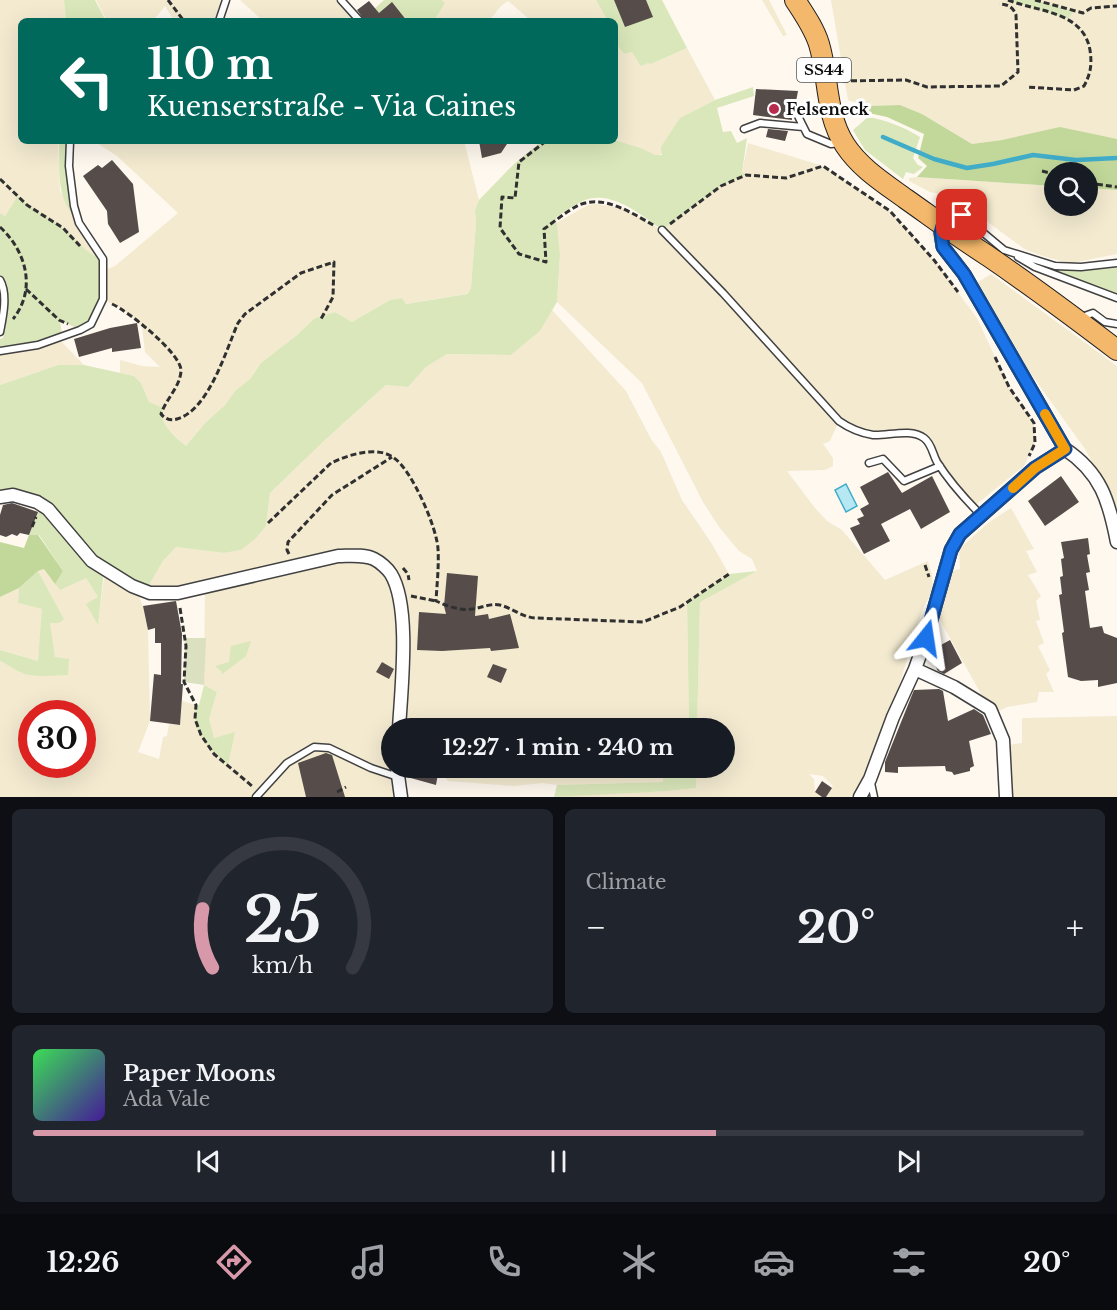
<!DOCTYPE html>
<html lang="en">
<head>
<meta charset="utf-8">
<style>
	:root { --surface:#171b24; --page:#20242c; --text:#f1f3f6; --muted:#9ea1a6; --line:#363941; --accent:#d799aa }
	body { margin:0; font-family:"Libre Baskerville",serif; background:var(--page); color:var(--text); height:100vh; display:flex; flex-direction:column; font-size:22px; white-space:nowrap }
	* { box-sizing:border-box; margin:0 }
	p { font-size:20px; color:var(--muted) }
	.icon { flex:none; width:33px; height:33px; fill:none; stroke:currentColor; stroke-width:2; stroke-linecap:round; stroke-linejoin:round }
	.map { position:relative; height:797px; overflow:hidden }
	.sheet { display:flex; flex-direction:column; gap:12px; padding:12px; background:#0d0f14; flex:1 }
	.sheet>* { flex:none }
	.guide { position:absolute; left:18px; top:18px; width:600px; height:126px; border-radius:9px; box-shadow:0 6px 24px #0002; background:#00695c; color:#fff; overflow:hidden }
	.tools { position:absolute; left:1044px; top:162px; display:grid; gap:12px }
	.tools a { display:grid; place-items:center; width:54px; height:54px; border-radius:50%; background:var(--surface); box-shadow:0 6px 24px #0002; font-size:30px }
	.speed { position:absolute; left:18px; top:700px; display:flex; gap:12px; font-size:30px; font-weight:700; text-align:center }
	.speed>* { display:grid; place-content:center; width:78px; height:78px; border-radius:50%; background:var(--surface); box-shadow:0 6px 24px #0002; line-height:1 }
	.speed .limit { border:9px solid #d22; background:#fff; color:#111 }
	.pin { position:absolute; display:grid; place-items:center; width:51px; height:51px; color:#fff; margin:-26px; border-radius:12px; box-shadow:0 3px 9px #0006 }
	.me { position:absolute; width:66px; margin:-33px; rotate:15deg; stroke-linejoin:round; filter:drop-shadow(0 0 4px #0008) }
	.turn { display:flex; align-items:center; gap:21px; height:126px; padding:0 30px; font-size:27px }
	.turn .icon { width:78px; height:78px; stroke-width:2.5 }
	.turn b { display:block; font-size:42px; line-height:51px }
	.big { font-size:45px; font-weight:700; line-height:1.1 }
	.sheet .tile { flex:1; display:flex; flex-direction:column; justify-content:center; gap:9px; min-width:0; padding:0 21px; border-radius:9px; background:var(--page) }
	.sheet .dial { align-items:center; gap:0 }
	.dial svg { height:156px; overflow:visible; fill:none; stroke:var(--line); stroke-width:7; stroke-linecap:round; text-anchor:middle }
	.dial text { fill:var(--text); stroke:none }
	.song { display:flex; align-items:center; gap:18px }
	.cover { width:72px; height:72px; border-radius:9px; background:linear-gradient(135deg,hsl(130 70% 55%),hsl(260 70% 35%)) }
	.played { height:6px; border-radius:3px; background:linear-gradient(90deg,var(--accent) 65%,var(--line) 65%) }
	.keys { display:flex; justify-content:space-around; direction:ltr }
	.heat { display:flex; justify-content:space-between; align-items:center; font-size:33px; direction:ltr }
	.sheet .tiles { flex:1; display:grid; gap:12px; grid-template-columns:1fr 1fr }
	.tile:last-child { grid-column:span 2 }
	.trip { position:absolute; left:381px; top:718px; width:354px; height:60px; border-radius:30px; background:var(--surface); box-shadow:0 6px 24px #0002; font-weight:700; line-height:60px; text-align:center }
	.dock { display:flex; height:96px; justify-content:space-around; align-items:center; background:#090b0e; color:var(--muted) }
	.dock .icon { width:42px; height:42px }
	.dock .selected { color:var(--accent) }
	.dock b { font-size:27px; color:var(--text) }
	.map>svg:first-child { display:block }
</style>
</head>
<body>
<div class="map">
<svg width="1117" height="797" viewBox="0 0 1117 797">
	<rect width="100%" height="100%" fill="#fef8ef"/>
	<path fill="#f3ead0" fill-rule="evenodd" d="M0,0H64L66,21H21V141H58L60,191L103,259L92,256L19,197L5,216L0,213Z
		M96,0H220V4L214,21H174L165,6L153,21H107Z
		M240,0H341L360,21H263Z
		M442,0H596L608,21H535L529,19L508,1L501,6L489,21H434L445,3Z
		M762,0H769L787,35L783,36Z
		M831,0H1117V139L1104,137L1002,140L972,144L922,114L900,105L867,106L848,100Z
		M615,42L624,54L631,52L651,64L687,48L715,100L680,118L662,154L655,156L641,148L615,140Z
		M94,141H464L479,200L475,210L476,223L471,288L466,294L405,304L402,298L390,300L352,322L335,312L315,318L297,335L261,363L250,379L235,391L225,405L205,423L186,446L166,428L149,402L141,383L134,376L120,373V360L142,366L160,367L145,352L142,326L121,308L103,299V271L115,266L178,213L117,156Z
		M748,143L823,166L890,211L934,260L977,318L1009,387L1034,423L1035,443L1024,466L973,507L936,460L930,445L914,434L873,435L839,421L830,441L823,444L833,458V466L825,470L787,471L815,508L827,521L842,530L885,580L928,561L932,575L933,590L923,608L870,779L850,797H826L833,786L823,776L809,774L814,779L815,792L822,797H561V795L668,791L695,788L696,768H724V729H697L700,601L757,571L752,559L739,551L719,527L703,502L642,383L557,302L560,255L556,223L588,205L597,204L623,208L662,230L721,186L745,175L742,172Z
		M917,177L1054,186V206H1088V188L1117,190V254L1072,263L1049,258L1026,250L989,223L971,200L930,192L909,181V178Z
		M991,274L1117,366V525L1107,489L1085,449L1011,346L975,284Z
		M552,310L626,391L651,439L661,452L682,500L712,544L729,574L687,603L689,729H392V768L401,797H0V661L9,664L21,673L62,660L55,658L49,622L64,619L38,571L44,569L86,578L98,597V624L105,571L138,594L143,606L148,630L150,721L138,752L159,759L163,737L167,736L169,724L180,725L182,701L196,705L195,719L204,741L235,733L214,738L210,730L209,719L217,692L204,685L205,588L145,592L163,561L176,547L224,553L241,550L266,526L270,493L326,439L386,385L408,387L426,367L447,354L511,355L540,331ZM32,714H82V765H32Z
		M58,338L84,365H58L0,385V351Z
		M1011,508L1034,549L1026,551L1037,572L1028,575L1041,596L1036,601L1040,620L1036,621L1044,643L1038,646L1050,670L1046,674L1054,692H1039L1037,702L1007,707L997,712L992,704L982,696L939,618L951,571L960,569L959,549L988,523Z
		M19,588L18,603L43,609L38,661L0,650V597Z
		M1117,716V797H1010L1008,745L1022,743V718Z
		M441,768H689V774L664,773V782L557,785L543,783L514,786L448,781L440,772Z"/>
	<path fill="#dae7ba" d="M64,0H95L106,21H66Z
		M384,0H442L445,3L434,21H361Z
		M596,0H662L687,48L651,64L648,63L641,66L632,52L624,54L615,42V21H608Z
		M1008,0H1035L1074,11L1068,19Z
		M753,87L754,96L717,108L723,132L731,131L737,143L747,138L742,172L746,175L721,186L662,230C642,215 612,190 585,200C575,204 565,212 556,217L560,255L557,302L540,331L511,355L447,354L426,367L408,387L386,385L326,439L270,493L266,526L255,539L241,550L224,553L176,547L163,561L145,592L104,571L98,625L86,604L98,597L86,578L60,590L55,584L63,571L39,535H29L41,504L0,494V385L58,365H84L134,376L141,383L149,402L163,408C158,425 175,436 186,446L205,423L225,405L235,391L250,379L261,363L297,335L315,318L335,312L352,322L390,300L402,298L406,304L467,294L471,288L476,223L475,210L479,200L514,164L542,141L615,140L641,148L655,155H662L661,147L680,118L715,100Z
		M868,117C886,120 904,127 920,137L913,158L918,165L923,167L914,174L906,172L903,179L865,150L853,130Z
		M59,141H70L69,166L79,223C55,197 60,173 59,141Z
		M18,196C31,209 47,216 62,227C77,238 84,254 103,259C103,287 107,315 80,330L60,320L62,336L0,351V339L3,338C6,318 9,294 0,276V213L5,216Z
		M1004,250L1055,266L1117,263V298Z
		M38,571L64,619L59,623H50L55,657L69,659L68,675C54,675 36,678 22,673C14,670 8,664 0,661V650L38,661L42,609L18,603L19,588Z
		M757,571L700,602L697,729H689L687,602L729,574Z
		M251,641L246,656L221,675L222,672L215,666L229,662L231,646Z
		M204,685L217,692L209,719L214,738L235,732L228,765C214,753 197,738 195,719C194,715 196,709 196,705H199Z
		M689,768H696V788L668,791L554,797L557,785L663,782L664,773L689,774Z"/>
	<path fill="#c2d89a" d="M900,105L922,114L972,144L1002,140L1060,127L1117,139V190L1088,188V172H1054V186L917,177L927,166L918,158L924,134L887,117L864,112L867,106Z
		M29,535H38L63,571L55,584L44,569L38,571L19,588L0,597V542L24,548Z"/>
	<path fill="#dbe0c1" d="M185,638H206L204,685L184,682Z"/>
	<path fill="#b6e8f4" stroke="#40acc8" stroke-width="1.5" d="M846,484L857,506L846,512L835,490Z"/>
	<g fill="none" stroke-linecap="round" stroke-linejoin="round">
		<path stroke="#40acc8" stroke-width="4.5" d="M883,137L934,159L967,168L993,164L1033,155L1076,160L1117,158"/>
	</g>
	<path fill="#564d4b" d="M614,0H646L653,17L625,27Z
		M369,1L379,13L392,2L407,21H365L357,10Z
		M756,89L798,91L795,107L791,111L792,120L753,115Z
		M768,129L788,131L785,141L766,137Z
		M479,141H509L501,153L482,158Z
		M112,160L133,184L139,232L120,243L108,224L107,211L83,176L98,165L102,168Z
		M137,323L141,348L112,352V348L79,357L74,339L110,328Z
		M888,472L902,493L932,476L950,512L921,529L910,509L881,524L890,541L864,554L850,528L860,524L857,519L864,516L860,509L869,504L860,487Z
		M1061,476L1079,502L1045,526L1028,501Z
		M12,503L38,512L29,535L20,533L17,536L12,534L6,537L0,535V515L3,505Z
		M1088,538L1090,554L1087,555L1090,572L1086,573L1089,590L1085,591L1090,628L1102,626L1104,633L1117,638V683L1098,687V680L1081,681L1068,677L1062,633L1064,632L1059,595L1062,594L1060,577L1063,576L1061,559L1064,558L1061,542Z
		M447,573L478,576L475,616L488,614L489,619L510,614L519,648L491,651L490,648L442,651L417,650L419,612L446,614L444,606Z
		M176,601L182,634L181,684H183L180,725L150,721L154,674L161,675V643H155V628L148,630L143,606Z
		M950,640L962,663L944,674L938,671L929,654L930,651Z
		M382,662L394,669L389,679L376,672Z
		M493,664L507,669L501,683L487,677Z
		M939,689L943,691L948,721L974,709L983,715L991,734L969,741L974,766L970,768V771L954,775L952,772L946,771L945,766L898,767V773L885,772V762L914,690Z
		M326,753L332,755L345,797H306L298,763Z
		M405,768H439L436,785L407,777Z
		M822,781L832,788L826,797H822L815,792Z"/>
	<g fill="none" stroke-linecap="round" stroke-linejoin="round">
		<g stroke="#414141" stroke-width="9">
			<path id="service" d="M341,0L360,21
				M219,21L226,0
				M796,112L807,134L831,144L840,143
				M744,129L760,123L803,127
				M945,223L952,217L962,215L1004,250L1055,266L1081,267L1117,263
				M662,230L723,293L839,421C849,428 861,433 873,435C888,436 911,428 924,438C932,444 932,453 937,462C949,481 965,499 981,515
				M1018,257L1035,267L1117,298
				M0,280C8,294 3,317 0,332
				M1079,318L1093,313L1105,322L1117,324
				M0,351L38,345L80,330L91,324L103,299V259L79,223L74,206L69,166L70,141
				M869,463L883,459L904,481L940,466
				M871,783L874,797
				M256,797L287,763L314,747L329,748L371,768L398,777"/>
		</g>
		<g stroke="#414141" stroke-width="15">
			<path id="minor" d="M943,226L941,233L943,247L964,274L1065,449C1101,473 1109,501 1117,542
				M0,497L13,495L37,502L48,509L92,561L132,586L150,593H178L338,556C349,556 364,554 374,559C380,562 388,569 391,574C411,607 401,690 399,729
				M915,669L954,687L990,709L1003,740L1006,797
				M397,768L401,797
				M860,797L870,779L893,717L915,669L926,638L951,550L960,534L1035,468L1065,449"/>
		</g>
		<g stroke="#1f1f1f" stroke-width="22">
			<path id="primary" d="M795,0C804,14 814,28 819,44C829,77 825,114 845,145C860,168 884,183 906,199C933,218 960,238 988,256C1032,286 1075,318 1117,350"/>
		</g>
		<path stroke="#303030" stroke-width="3" stroke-dasharray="6 3" stroke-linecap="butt" d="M168,0L184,21
			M1008,0C1038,12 1083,11 1090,50C1092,64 1091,73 1084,86L1074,90L1027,87
			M1035,0L1083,13L1091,8L1117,6
			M535,21V20
			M842,81L906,80L927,87L1001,86L1018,72L1016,15C1013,7 1008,4 999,4
			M546,141L519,162L515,198L502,197L500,228L519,254L546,262L544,229C555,221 567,211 579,205C605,194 633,214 655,226
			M1042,171L1054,174
			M0,179L27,205L63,228L81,247
			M1088,183L1117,187
			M670,224L721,186L746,175L786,178L823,166L890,211L934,260L958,292
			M0,227C26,251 37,289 13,319
			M26,289L59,320L68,324
			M112,304C128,311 182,354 181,371C180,387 166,399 161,414C165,419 171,421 177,419C209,410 226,350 238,323L245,314L301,273L334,262L333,297L321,319
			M995,357L1009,387L1034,423L1035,443L1029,456
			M268,523L331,463C348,455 377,445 394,458C412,470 437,528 438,549C439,566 437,584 436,601C447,606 460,611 472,609C482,608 489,603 500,605C512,608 522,617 535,618L643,622L680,607L729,574
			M32,527L36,517
			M289,554L287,550L288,542L332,495L392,457
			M925,565L929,577
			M403,568L408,574L409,580
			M411,596L436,601
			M180,608L186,646L184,682L196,705L195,719L201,735L214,754L252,786
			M337,792L346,787"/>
		<use href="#service" stroke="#fff" stroke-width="6"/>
		<use href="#minor" stroke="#fff" stroke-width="12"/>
		<use href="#primary" stroke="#f3b86b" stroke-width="20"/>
	</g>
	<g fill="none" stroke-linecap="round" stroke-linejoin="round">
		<g stroke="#114b97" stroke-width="15">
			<path id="route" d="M926,638L951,550L960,534L1035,468L1065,449L964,274L943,247L941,233L943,226L952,217L962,215"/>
		</g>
		<use href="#route" stroke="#1a73e8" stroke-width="10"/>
		<path stroke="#f59e0b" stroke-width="10" d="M1013,488L1035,468L1065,449L1045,414"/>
	</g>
	<circle fill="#b82b4d" stroke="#fff" stroke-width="2" cx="774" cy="109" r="6"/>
	<g text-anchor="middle" stroke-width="6" stroke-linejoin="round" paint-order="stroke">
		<rect fill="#fff" stroke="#565656" stroke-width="1.5" x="797" y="58" width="54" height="24" rx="4.5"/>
		<g font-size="15" font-weight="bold" fill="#0e0e0e">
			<text x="824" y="75">SS44</text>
		</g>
		<g font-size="16" font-weight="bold" fill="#0e0e0e" stroke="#fff" text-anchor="start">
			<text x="786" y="115">Felseneck</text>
		</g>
	</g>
</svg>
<div class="tools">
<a><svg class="icon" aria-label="search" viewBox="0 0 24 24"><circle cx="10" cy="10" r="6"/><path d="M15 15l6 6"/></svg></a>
</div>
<div class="speed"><div class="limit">30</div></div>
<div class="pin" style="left:962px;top:215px;background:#d93025"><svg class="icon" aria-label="arrive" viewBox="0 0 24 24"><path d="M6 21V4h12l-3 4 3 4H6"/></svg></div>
<svg class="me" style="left:926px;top:638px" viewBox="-20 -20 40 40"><path d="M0-17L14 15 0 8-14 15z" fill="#1a73e8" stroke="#fff" stroke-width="4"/></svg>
<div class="trip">12:27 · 1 min · 240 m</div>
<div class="guide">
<div class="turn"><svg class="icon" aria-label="left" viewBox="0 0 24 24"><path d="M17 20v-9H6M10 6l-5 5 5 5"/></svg><div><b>110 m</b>Kuenserstraße - Via Caines</div></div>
</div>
</div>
<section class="sheet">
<div class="tiles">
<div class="tile dial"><svg viewBox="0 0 100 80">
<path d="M14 69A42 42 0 1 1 86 69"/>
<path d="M14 69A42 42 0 0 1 9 39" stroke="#d799aa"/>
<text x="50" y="56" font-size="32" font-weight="700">25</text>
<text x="50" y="72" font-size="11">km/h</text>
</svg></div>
<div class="tile"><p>Climate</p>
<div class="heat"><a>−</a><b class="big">20°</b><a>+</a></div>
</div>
<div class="tile">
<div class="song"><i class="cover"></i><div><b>Paper Moons</b><p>Ada Vale</p></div></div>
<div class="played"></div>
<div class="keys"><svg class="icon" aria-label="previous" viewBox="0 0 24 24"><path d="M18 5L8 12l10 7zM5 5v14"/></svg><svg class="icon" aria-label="pause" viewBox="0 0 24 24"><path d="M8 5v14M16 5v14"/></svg><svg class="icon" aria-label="next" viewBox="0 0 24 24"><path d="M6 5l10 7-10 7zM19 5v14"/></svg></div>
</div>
</div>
</section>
<nav class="dock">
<b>12:26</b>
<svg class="icon selected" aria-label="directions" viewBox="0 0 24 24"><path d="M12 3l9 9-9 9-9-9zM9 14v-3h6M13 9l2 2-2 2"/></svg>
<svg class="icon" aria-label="music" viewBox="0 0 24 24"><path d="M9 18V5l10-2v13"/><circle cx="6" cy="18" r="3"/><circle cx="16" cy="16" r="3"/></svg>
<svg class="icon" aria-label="phone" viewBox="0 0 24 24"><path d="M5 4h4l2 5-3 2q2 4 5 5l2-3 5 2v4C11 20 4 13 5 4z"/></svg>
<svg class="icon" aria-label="climate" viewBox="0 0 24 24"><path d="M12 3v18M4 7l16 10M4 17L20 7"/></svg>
<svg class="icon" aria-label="car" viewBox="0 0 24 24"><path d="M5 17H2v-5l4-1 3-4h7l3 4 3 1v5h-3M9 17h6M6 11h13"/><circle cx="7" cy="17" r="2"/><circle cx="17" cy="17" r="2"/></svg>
<svg class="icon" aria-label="filters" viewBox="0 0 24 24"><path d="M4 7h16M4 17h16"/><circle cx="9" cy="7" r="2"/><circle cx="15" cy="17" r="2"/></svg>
<b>20°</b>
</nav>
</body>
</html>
